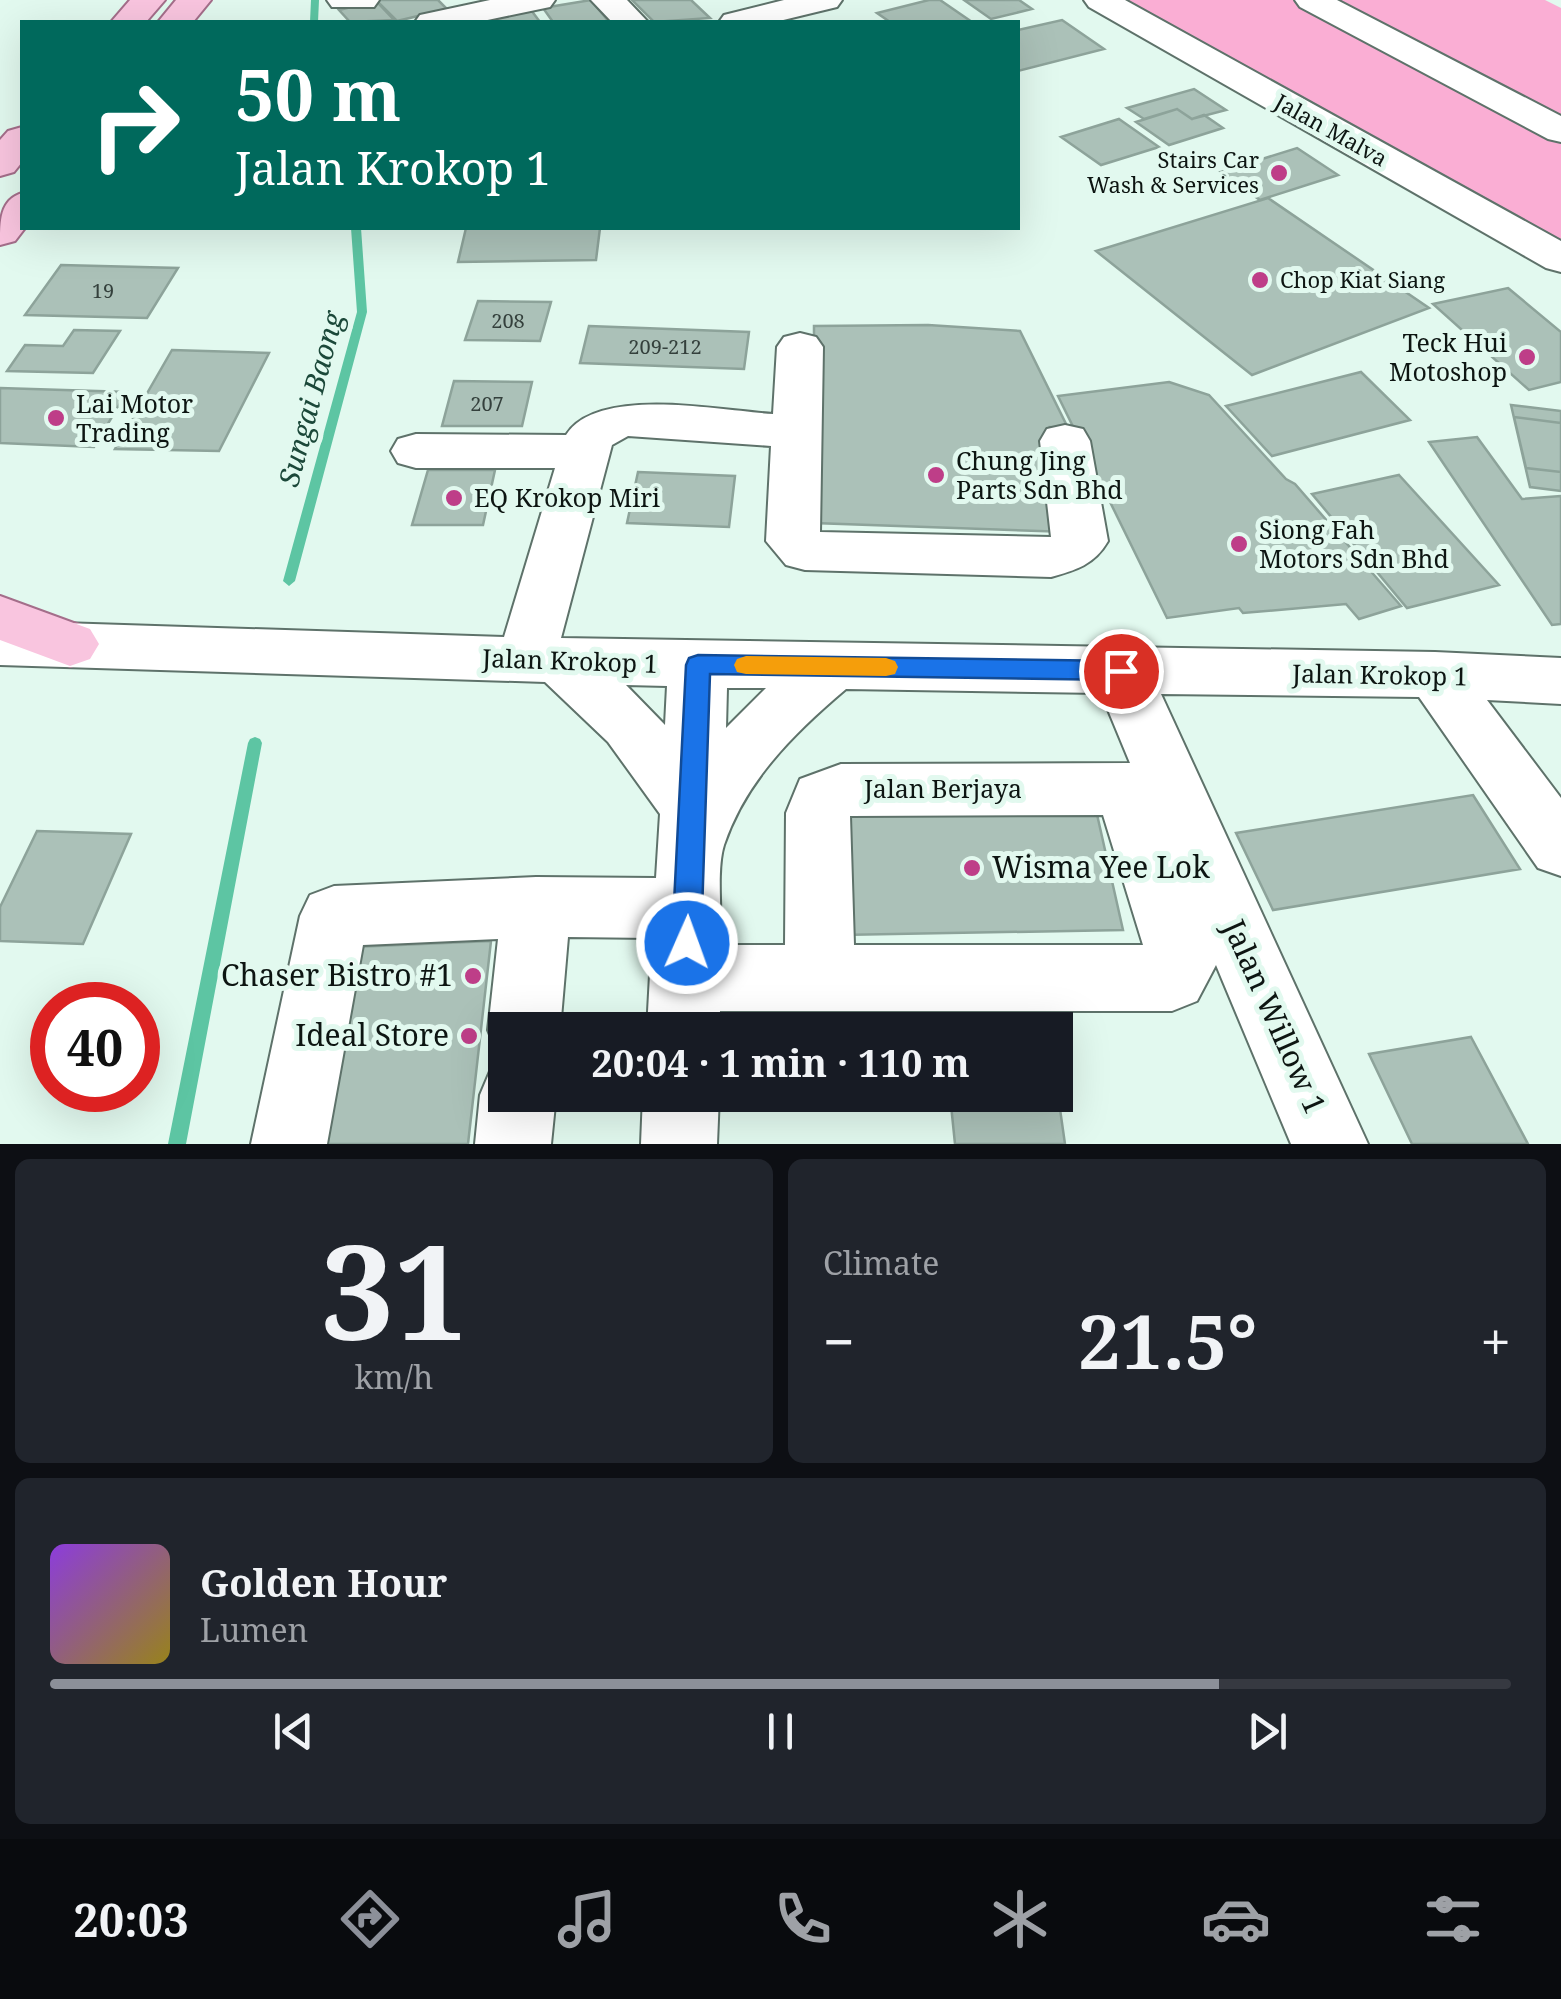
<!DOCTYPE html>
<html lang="en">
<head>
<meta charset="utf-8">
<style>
	:root { --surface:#171b24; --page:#20242c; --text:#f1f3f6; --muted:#9ea1a6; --line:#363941; --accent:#8c9099 }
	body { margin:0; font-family:"Noto Serif",serif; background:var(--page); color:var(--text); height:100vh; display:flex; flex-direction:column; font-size:38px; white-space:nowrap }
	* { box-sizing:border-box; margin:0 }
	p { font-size:32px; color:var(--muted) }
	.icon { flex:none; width:55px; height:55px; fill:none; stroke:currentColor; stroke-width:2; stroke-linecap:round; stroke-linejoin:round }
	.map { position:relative; height:1144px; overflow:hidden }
	.panel { display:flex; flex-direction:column; gap:15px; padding:15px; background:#0d0f14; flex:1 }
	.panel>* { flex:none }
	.guide { position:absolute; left:20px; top:20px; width:1000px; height:210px; border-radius:0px; box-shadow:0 10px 40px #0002; background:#00695c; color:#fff; overflow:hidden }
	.speed { position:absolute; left:30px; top:982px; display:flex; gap:20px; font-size:50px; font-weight:700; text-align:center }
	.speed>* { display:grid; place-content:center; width:130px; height:130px; border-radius:50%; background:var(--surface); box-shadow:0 10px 40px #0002; line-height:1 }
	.speed .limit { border:15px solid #d22; background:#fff; color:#111 }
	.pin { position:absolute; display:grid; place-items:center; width:85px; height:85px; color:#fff; margin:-42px; border:5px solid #fff; border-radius:50%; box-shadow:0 2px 10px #0007 }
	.me { position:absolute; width:110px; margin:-55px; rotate:2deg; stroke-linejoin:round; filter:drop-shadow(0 0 8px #0008) }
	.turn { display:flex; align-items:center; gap:35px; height:210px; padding:0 50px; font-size:45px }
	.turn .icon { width:130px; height:130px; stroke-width:2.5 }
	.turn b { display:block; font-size:70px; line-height:85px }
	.big { font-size:75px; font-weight:700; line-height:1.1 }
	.panel .widget { flex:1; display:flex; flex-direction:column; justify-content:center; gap:15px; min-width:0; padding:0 35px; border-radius:15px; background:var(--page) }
	.panel .dial { align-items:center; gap:0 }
	.dial b { font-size:130px; line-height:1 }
	.song { display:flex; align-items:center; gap:30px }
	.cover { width:120px; height:120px; border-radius:15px; background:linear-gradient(135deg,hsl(270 70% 55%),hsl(50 70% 35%)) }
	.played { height:10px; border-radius:5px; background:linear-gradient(90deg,var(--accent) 80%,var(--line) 80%) }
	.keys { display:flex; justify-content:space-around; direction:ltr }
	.heat { display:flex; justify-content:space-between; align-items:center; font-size:55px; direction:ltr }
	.panel .tiles { flex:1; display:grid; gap:15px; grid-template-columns:1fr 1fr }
	.widget:last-child { grid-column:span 2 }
	.trip { position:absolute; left:488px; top:1012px; width:585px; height:100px; border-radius:0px; background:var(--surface); box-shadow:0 10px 40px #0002; font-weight:700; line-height:100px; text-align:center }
	.dock { display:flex; height:160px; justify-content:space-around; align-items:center; background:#090b0e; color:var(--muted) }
	.dock .icon { width:70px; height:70px }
	.dock .current { color:var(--accent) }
	.dock b { font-size:45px; color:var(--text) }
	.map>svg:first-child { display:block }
</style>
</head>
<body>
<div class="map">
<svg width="1561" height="1144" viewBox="0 0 1561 1144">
	<rect width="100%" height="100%" fill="#e2f9ef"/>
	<path fill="#faaed4" d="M1115,0H1298L1561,140V250Z
		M1326,0H1545L1561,8V122Z"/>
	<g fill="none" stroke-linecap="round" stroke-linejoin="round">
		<path fill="#5dc5a3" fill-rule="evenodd" d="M311,0H319L318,22H310Z
			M351,228H361L367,312L295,581L289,586L283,581L357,312Z
			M255,737L260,739L262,743L186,1144H168L248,743L250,739Z"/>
	</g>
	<path fill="#abc1b8" stroke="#8da39a" stroke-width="2.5" d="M376,0H438L447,9L397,21Z
		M591,0L609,22H553L543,8Z
		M632,0H691L710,18L654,22Z
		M929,0H940L972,22H890L877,13Z
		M964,0H1019L1032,9L991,19Z
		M376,1L394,20L350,22L339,10Z
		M531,10L540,22H495L491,17Z
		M1062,20L1104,49L1018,71V30Z
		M1194,89L1226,110L1192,119L1177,109L1144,119L1127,108Z
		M1177,109L1192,119L1204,115L1223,128L1169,145L1136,122Z
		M1119,119L1159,147L1101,165L1061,137Z
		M1297,148L1338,175L1260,200L1221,172Z
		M1268,198L1429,308L1252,375L1096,251Z
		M466,228H600L596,260L458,262Z
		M61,265L178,268L147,318L25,315Z
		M1508,288L1561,332V382L1529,390L1433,304Z
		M478,301L551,302L540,341L465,340Z
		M928,325L1020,331L1068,428L1050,427L1068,532L814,523V326Z
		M589,326L749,332L744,369L580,363Z
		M74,330L120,331L93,373L7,371L25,345L63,346Z
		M172,350L269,353L219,451L115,449Z
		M1361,372L1410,420L1272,456L1226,406Z
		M454,381L532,382L522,426H442Z
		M1169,382L1209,395L1286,479L1295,484L1401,606L1359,619L1346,604L1243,613L1239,608L1167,618L1058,396Z
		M0,388L127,392L94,447L0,443Z
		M1511,405L1561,411V491L1530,487Z
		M1514,417L1561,423V472L1526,468Z
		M1477,437L1522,499L1561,496V624L1552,625L1429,442Z
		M428,470H495L483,525H412Z
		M638,472L735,476L729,527L627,523Z
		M1399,475L1499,585L1407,608L1312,494Z
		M1473,795L1520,869L1273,910L1236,833Z
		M1094,801L1123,930L840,935L830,805Z
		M37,831L131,834L83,944L0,941V907Z
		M491,941L468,1144H317L354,947Z
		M1471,1037L1528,1144H1412L1369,1054Z
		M1055,1074L1065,1144H955L950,1095H1055Z"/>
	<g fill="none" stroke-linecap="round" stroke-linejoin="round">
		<g stroke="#5e726a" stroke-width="4">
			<path id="minor" d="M327,0H379L374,7H332Z
				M490,0H555L550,7L478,22H415L420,15Z
				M591,0H627L648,22H612Z
				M784,0H842L837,7L775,22H719L724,15Z
				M1084,0H1125L1561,241V272L1546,268L1089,7Z
				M1295,0H1337L1561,116V142L1548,139L1300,7Z
				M800,333L816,337L823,347L820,532L1051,537L1040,441L1047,429L1065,425L1083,429L1090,441L1108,541C1094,565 1076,570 1051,577L805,570L786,565L766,541L771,446L628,436L612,445L561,638L1435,652L1561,658V704L1487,700L1561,798V876L1538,868L1419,697L1161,694L1368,1144H1291L1216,965L1197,1001L1172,1011H720L719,1030H647L652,938L568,937L560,1030H505V1057L498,1054L488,1030L498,939L363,945L327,1144H251L300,916L310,895L334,886L536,877L656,878L660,814L608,742L545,682L0,665V621L504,637L555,468H416L398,463L391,451L398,439L416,434L566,435C598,385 721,411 773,414L777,347L784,337ZM626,685L667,686L665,725ZM727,688H766L726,728ZM846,689L1101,693L1130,763L841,764L800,779L786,813L785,945H721C722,918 716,870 724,845C746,780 794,733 846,689ZM1103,815L1143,945H854L850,816Z
				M505,1063V1095H556L551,1144H475L480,1095L491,1069Z
				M643,1095H719L717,1144H641Z"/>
		</g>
		<g stroke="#a46e8a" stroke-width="4">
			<path id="major" d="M130,0H165L146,22H111Z
				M176,0H211L193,22H158Z
				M22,127V162L14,172L0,176V140L8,131Z
				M22,193L25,228L15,241L0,245C0,220 0,200 22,193Z
				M0,596L90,629L99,644L90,659L70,666L0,640Z"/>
		</g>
		<use href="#minor" fill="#fff" fill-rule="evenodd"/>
		<use href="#major" fill="#f9c5df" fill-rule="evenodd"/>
	</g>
	<path fill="#1a73e8" stroke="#114b97" stroke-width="2.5" d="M698,655L1121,661L1130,664L1133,671L1130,677L1121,680L710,674L701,943L697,952L687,956L677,952L672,943L686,665L689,658Z"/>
	<path fill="#f59e0b" d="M746,656L886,658L895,661L898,667L895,674L886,676L746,674L737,672L734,665L737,659Z"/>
	<g fill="#be3e88" stroke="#e2f9ef" stroke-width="4">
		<circle cx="1279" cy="173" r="10"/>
		<circle cx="1260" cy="280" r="10"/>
		<circle cx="1527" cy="357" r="10"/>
		<circle cx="56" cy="418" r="10"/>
		<circle cx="936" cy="475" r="10"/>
		<circle cx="454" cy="498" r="10"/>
		<circle cx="1239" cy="544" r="10"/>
		<circle cx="972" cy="868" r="10"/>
		<circle cx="473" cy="976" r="10"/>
		<circle cx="469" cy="1036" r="10"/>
	</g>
	<g text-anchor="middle" stroke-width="10" stroke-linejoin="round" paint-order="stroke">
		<g font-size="20" fill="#34403c">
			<text x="103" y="298">19</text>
			<text x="508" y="328">208</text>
			<text x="665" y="354">209-212</text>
			<text x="487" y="411">207</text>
		</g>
		<g font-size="22" fill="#0d1512" stroke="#e2f9ef">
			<text transform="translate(1331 130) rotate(29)" y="8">Jalan Malva</text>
		</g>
		<g font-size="22" fill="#0d1512" stroke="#e2f9ef" text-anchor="end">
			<text x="1259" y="168">Stairs Car<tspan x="1259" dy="25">Wash &amp; Services</tspan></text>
			<text x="1280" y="288" text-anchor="start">Chop Kiat Siang</text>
		</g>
		<g font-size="25" fill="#0d1512" stroke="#e2f9ef" text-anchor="start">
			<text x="1507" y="352" text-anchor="end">Teck Hui<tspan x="1507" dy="29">Motoshop</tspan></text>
			<text x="76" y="413">Lai Motor<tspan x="76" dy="29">Trading</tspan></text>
			<text x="956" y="470">Chung Jing<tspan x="956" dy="29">Parts Sdn Bhd</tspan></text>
			<text x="474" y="507">EQ Krokop Miri</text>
			<text x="1259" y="539">Siong Fah<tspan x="1259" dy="29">Motors Sdn Bhd</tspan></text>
		</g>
		<g font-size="25" fill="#0d1512" stroke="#e2f9ef">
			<text transform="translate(570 661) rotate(2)" y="9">Jalan Krokop 1</text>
			<text transform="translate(1380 675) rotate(1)" y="9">Jalan Krokop 1</text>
			<text x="943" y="798">Jalan Berjaya</text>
		</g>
		<g font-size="28" font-style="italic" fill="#1b4839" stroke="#e2f9ef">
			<text transform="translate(311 399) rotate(-75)" y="10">Sungai Baong</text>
		</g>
		<g font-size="30" fill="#0d1512" stroke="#e2f9ef" text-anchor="end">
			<text x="992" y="878" text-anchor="start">Wisma Yee Lok</text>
			<text x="453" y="986">Chaser Bistro #1</text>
			<text x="449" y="1046">Ideal Store</text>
		</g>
		<g font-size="30" fill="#0d1512" stroke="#e2f9ef">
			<text transform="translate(1274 1017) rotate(66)" y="10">Jalan Willow 1</text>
		</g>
	</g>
</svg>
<div class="speed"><div class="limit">40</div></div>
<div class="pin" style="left:1121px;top:671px;background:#d93025"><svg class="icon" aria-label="arrive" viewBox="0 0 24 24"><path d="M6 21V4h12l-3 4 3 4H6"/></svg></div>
<svg class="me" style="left:687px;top:943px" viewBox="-20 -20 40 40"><circle r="17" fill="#1a73e8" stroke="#fff" stroke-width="3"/><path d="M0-11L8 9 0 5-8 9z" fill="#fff"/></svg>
<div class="trip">20:04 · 1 min · 110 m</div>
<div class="guide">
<div class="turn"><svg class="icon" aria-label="right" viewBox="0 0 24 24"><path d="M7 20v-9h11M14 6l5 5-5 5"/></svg><div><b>50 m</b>Jalan Krokop 1</div></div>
</div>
</div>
<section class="panel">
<div class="tiles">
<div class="widget dial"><b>31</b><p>km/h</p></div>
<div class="widget"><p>Climate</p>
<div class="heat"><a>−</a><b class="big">21.5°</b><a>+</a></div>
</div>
<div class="widget">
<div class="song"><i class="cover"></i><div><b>Golden Hour</b><p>Lumen</p></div></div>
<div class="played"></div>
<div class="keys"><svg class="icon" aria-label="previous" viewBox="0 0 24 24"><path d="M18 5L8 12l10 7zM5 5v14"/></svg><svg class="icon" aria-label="pause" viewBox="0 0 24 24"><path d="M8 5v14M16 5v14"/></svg><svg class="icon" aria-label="next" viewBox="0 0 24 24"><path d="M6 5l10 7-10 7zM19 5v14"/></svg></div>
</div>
</div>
</section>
<nav class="dock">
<b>20:03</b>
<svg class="icon current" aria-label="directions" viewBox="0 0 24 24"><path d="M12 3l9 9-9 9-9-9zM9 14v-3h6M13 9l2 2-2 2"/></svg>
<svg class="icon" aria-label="music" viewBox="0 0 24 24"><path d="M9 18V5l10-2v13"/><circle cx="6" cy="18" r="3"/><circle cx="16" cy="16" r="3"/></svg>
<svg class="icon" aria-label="phone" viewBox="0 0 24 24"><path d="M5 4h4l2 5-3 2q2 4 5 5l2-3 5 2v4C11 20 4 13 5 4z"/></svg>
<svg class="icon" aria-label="climate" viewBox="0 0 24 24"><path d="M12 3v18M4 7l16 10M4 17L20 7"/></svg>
<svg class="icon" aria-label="car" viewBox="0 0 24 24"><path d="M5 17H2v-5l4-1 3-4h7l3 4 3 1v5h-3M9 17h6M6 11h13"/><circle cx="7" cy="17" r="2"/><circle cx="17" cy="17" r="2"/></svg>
<svg class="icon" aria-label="filters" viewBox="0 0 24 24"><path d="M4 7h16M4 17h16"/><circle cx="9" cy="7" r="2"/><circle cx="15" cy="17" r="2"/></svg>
</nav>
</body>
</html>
